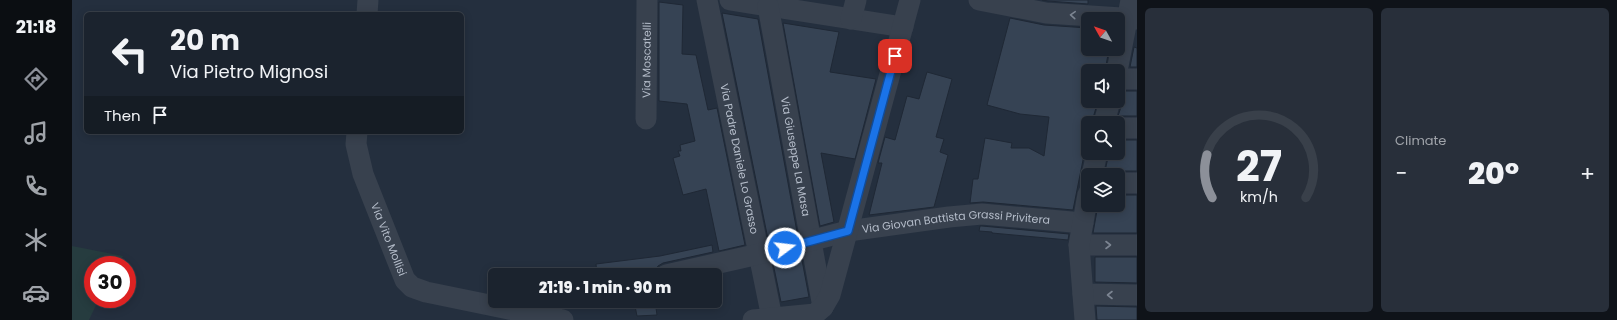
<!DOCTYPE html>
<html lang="en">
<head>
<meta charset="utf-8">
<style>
	:root { --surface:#1b232e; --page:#282f3a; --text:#f1f3f6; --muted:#a0a4aa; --line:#39404a; --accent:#8c9099 }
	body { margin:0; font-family:Poppins,sans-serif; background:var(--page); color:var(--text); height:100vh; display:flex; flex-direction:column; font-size:15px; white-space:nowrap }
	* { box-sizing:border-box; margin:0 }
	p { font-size:13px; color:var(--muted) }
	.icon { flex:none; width:22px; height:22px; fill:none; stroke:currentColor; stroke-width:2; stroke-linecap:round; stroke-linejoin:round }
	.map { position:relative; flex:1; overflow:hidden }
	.drawer { display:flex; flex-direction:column; gap:8px; padding:8px; background:#0f1319; width:480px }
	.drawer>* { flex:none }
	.hud { position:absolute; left:12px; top:12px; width:380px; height:122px; border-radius:6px; box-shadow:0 2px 10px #0003,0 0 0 1px var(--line); background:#1b232e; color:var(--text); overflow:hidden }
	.needle { width:26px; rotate:310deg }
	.buttons { position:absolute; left:1009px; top:12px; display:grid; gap:8px }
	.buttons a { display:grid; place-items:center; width:44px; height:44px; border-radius:6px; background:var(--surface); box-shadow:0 2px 10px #0003,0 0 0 1px var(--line); font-size:20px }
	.speed { position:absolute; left:12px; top:256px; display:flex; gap:8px; font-size:20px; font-weight:700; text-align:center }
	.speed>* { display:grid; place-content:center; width:52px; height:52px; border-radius:50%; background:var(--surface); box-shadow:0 2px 10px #0003,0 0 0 1px var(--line); line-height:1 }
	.speed .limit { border:6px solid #d22; background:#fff; color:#111 }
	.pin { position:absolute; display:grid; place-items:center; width:34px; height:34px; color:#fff; margin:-17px; border-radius:8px; box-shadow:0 2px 6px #0006 }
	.me { position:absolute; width:44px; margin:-22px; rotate:75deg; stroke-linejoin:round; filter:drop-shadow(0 0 3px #0008) }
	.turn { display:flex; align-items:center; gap:14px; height:84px; padding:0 20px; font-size:18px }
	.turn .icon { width:52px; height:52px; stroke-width:2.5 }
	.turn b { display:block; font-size:28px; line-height:34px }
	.then { display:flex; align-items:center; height:38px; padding:0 20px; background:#0003; gap:8px; font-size:15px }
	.big { font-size:30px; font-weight:800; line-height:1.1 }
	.drawer .tile { flex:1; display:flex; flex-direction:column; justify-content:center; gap:6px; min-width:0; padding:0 14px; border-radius:6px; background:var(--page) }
	.drawer .dial { align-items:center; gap:0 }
	.dial svg { height:104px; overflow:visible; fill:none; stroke:var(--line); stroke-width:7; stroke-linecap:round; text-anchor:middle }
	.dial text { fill:var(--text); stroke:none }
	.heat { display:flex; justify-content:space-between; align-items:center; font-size:22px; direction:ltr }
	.drawer .tiles { flex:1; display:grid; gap:8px; grid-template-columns:repeat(2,1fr) }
	.trip { position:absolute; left:416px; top:268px; width:234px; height:40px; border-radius:6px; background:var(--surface); box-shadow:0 2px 10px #0003,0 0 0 1px var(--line); font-weight:800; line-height:40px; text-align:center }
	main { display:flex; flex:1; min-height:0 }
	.menu { display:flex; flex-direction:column; width:72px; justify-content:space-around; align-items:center; background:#0b0e12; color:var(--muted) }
	.menu .icon { width:28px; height:28px }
	.menu .on { color:var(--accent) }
	.menu b { font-size:18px; color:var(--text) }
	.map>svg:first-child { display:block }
</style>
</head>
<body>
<main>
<nav class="menu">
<b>21:18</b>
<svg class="icon on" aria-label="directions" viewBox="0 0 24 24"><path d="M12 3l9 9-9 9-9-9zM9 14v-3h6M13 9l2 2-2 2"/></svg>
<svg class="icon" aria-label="music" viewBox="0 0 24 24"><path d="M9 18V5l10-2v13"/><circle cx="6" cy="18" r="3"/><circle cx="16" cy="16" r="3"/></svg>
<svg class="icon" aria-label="phone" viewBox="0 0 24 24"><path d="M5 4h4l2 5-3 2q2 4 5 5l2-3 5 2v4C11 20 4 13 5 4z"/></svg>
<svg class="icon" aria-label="climate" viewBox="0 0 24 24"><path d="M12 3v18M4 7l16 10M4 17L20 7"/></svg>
<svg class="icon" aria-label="car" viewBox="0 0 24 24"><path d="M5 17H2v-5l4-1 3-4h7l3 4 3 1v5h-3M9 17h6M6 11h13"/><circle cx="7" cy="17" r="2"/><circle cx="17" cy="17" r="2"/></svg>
</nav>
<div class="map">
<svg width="1065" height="320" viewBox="0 0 1065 320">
	<rect width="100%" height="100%" fill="#242f3e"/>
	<path fill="#263c3f" d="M0,246L51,256L48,265H21V299H27L17,320H0Z"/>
	<path fill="#364354" stroke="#1f2835" d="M970,0H1016V4L976,1Z
		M587,2L611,5L610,54L624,55L636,110L645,108L673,245L647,251L634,189L611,195L601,158L608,156L606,151H609L608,145L623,141L615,104L587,101Z
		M650,13L686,19L725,232L696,239Z
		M938,18L972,25L1016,28V49H1037L1033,71H1016V101H1026L1021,118H1019L1018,123H1016V145L1013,150L1001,210L911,202L898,203L901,179H906L913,138L940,143L939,148H957L972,156L977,117L948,114L915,105Z
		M711,23L767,32L758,72L804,79L783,159L749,153L762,222L748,226Z
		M1062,47L1065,48V67H1058Z
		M855,72L880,79L864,137L872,139L868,152L876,155L862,207L797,215L810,163H806L813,137L823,140L835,96L847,99Z
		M1049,91H1065V116H1046L1050,104Z
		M1046,140H1065V171H1033L1037,153H1046Z
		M1046,195H1065V233H1021L1026,205H1046Z
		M908,226H910L997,234L996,240L920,233V232L907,231Z
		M640,245L641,252L591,263L586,266L583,271L525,275L524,264L588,256Z
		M729,255L737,297L709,302L701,263Z
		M1023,257H1065V283L1023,282Z
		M562,301H583L585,315L565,316Z
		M1024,306L1065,307V320H1025Z"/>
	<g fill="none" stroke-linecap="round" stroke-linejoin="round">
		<g stroke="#38414e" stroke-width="21">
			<path id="s1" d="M635,0L700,318"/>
			<path d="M658,0L831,27"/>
			<path d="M907,0L974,13L1065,19"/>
			<path id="s2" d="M696,6L751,307"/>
			<path d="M295,14L296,0"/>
			<path d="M779,19L784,0"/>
			<path d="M1045,71L1059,0"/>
			<path d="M1046,79H1065"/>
			<path id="s3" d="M574,119L575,0"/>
			<path d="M1032,123L1038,101"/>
			<path d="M1046,128H1065"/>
			<path id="s4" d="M285,132L284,144L291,174L333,280L340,287L354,292L491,320"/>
			<path d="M1020,175L1025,153"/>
			<path d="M1046,183H1065"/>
			<path d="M1007,245H1065"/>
			<path id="s5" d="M594,275L687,254L776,231L877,217L910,214L1011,223"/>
			<path d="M1011,294L1065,295"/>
			<path d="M681,320L743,314L751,307L758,295L838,0"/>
			<path d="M1013,320L1007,245L1016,194"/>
		</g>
	</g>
	<defs><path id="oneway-chevron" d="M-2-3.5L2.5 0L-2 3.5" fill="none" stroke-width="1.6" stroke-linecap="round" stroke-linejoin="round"/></defs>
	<g stroke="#7c8592">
		<use href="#oneway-chevron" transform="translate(1001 15) rotate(-176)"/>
		<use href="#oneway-chevron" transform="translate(1036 245)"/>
		<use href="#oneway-chevron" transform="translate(1038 295) rotate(-180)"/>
	</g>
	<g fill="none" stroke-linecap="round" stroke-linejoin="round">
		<g stroke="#114b97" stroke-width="10">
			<path id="route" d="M713,248L776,231L823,56"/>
		</g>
		<use href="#route" stroke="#1a73e8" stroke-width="7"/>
	</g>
	<g text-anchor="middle" stroke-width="4" stroke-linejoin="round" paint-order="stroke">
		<g font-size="11" fill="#b4bcc9" stroke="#1d2633">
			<text dy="4" stroke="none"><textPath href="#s3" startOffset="59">Via Moscatelli</textPath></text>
			<text dy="4" stroke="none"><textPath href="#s2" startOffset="153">Via Giuseppe La Masa</textPath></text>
			<text dy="4" stroke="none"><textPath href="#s1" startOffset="162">Via Padre Daniele Lo Grasso</textPath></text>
			<text dy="4" stroke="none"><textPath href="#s5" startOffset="296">Via Giovan Battista Grassi Privitera</textPath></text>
			<text dy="4" stroke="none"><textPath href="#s4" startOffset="113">Via Vito Mollisi</textPath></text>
		</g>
	</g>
</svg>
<div class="buttons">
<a><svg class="needle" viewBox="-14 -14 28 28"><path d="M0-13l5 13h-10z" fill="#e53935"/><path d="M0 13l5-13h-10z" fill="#a0a4aa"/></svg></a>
<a><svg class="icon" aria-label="sound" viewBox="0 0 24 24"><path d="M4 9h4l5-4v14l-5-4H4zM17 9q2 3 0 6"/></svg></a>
<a><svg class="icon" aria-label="search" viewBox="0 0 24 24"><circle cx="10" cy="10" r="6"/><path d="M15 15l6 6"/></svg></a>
<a><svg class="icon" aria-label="layers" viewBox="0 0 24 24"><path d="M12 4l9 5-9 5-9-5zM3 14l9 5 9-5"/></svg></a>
</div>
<div class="speed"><div class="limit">30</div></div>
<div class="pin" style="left:823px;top:56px;background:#d93025"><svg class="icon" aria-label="arrive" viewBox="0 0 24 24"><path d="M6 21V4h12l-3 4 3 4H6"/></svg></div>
<svg class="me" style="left:713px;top:248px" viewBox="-20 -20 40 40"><circle r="17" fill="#1a73e8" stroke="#fff" stroke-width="3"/><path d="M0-11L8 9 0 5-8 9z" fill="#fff"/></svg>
<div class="trip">21:19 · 1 min · 90 m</div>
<div class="hud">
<div class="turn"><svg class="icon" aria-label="left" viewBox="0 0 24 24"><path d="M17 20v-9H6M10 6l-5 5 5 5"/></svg><div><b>20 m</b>Via Pietro Mignosi</div></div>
<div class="then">Then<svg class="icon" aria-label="arrive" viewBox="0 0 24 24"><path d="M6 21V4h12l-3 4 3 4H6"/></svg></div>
</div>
</div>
<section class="drawer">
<div class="tiles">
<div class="tile dial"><svg viewBox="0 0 100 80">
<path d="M14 69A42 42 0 1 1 86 69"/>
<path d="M14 69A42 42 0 0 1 10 36" stroke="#8c9099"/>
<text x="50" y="56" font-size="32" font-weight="700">27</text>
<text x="50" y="72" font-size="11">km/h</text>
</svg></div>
<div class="tile"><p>Climate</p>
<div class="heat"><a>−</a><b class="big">20°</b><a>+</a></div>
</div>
</div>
</section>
</main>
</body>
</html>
